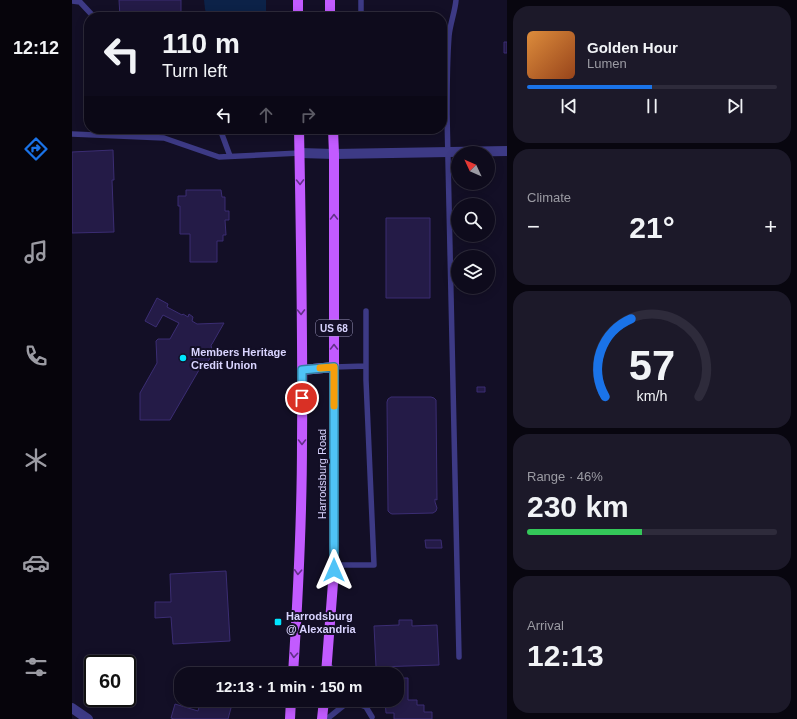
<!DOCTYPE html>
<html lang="en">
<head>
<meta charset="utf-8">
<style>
	:root { --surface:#0e0b1c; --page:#1c1929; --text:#f1f3f6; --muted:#9b9ba3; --line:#2e2b3b; --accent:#1a73e8 }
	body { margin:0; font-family:Arial,sans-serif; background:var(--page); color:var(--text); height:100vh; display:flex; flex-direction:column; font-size:15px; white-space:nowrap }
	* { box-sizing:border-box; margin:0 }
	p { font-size:13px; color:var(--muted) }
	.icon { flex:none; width:22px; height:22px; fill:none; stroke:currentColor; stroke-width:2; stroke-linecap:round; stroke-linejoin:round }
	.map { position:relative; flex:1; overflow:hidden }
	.panel { display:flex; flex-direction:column; gap:6px; padding:6px; background:#08060f; width:290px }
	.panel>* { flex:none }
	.banner { position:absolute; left:12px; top:12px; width:363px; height:122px; border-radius:16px; box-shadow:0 2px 10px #0003,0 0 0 1px var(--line); background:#0e0b1c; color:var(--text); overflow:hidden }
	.needle { width:26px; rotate:314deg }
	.buttons { position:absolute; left:379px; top:146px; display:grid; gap:8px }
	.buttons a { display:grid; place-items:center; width:44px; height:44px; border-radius:50%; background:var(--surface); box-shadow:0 2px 10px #0003,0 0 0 1px var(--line); font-size:20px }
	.speed { position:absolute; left:12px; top:655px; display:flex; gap:8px; font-size:20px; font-weight:700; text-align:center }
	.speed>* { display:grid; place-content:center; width:52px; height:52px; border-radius:50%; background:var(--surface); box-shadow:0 2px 10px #0003,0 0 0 1px var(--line); line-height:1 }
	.speed .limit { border:2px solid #111; border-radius:6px; background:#fff; color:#111 }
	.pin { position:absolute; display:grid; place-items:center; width:34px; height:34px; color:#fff; margin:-17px; border:2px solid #fff; border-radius:50%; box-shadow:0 1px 4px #0007 }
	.me { position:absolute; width:44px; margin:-22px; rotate:0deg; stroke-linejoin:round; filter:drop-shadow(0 0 3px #0008) }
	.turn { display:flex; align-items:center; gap:14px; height:84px; padding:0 12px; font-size:18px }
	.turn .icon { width:52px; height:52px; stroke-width:2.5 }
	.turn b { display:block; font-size:28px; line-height:34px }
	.lanes { display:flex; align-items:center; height:38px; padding:0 12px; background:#0003; justify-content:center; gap:20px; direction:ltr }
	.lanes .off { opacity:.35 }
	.big { font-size:30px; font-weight:800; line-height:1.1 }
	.panel .tile { flex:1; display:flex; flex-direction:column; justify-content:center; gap:6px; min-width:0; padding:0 14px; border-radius:16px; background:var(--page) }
	.panel .dial { align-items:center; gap:0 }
	.dial svg { height:104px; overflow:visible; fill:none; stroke:var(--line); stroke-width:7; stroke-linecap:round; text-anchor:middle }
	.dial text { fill:var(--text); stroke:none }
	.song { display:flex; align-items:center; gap:12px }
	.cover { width:48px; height:48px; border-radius:6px; background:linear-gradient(135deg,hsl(30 70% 55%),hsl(20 70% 35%)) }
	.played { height:4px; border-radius:2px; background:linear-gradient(90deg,var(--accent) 50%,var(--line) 50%) }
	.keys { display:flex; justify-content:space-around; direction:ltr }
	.heat { display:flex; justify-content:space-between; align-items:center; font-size:22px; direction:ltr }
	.charge { height:6px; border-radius:3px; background:linear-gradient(90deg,#34c759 46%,var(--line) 0) }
	.trip { position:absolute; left:102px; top:667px; width:230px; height:40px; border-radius:16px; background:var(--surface); box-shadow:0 2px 10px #0003,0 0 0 1px var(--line); font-weight:800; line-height:40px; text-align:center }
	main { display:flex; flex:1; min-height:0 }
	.dock { display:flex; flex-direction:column; width:72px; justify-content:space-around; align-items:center; background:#06040b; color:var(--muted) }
	.dock .icon { width:28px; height:28px }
	.dock .on { color:var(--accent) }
	.dock b { font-size:18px; color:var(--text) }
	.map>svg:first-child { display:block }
</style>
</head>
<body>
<main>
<nav class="dock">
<b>12:12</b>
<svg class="icon on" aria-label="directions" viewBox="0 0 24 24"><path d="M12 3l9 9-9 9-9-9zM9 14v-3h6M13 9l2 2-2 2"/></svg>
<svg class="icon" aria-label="music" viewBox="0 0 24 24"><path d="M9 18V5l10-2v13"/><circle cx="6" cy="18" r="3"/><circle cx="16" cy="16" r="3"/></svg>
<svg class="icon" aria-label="phone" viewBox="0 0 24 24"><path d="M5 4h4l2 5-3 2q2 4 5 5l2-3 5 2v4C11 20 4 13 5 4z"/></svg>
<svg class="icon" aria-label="climate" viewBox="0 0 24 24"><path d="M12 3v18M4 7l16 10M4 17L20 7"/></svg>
<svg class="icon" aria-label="car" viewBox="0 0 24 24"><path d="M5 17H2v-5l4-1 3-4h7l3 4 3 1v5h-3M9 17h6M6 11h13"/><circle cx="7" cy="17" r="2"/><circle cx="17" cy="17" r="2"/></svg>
<svg class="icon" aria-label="filters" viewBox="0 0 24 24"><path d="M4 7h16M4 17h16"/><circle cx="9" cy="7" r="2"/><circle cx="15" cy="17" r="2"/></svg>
</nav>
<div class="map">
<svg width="435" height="719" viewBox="0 0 435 719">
	<rect width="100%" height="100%" fill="#130f26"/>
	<path fill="#0c2248" d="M132,0H194V17H135L133,9Z"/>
	<path fill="#241b47" stroke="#3b2d73" d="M47,0H109V17H48Z
		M432,42H435V53H432Z
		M41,150L42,180H40L42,232L0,233V152Z
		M114,190H149L150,197H153V211H157V220H153L154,235H151V241H145V262H118V234H108V206H106V196H114Z
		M314,218H358V298H314Z
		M85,298L96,304L95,307L110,315L111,314L116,317L117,314L121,317L120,321L125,324L152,323L140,344L139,345L140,351L139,356L137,360L131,366L126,368V369L127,370L98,420H68V393L85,363L84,341L86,339H98L107,323L91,315L84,327L73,321Z
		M405,387H413V392H405Z
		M319,397H359L362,398L364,400L365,500L363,499V502L365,508L364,511L361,513L320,514L318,513L316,511L315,402L316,399Z
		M353,540H369L370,548H354Z
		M154,571L158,641L101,644L99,617L83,618V602H99L98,574Z
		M327,620H340V626L365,625L367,665L304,667L302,626L327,625Z
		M325,678H336V700H345V705H352V712H360V719H322V713H314L313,701L325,700Z
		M129,700H133L159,708L156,719H102L99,718L103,704L126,711Z"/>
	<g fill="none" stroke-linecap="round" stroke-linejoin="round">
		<path stroke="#3d3a85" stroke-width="5.5" d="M0,1L8,2L22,17
			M289,17V0
			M370,114H375C375,88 375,62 377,36C378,24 383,12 384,0
			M375,114L387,657
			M148,129L158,156
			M0,134L92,138L147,157L228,153
			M262,367L294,366
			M261,565H302L294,380V311
			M255,664L266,674
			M255,719L271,706L277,703L286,704L294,707L300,717"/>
		<path stroke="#3d3a85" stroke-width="10" d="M228,153L262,154L435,151"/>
		<path stroke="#3d3a85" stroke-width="10" d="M0,708L16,719"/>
		<path stroke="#c25bff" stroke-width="10" d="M226,0V17
			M258,0V17
			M230,370L262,367
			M221,674C226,597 230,519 230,441C231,337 229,233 227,129
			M254,674L262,570V154L261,129
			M218,719L219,700
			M250,719L252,700"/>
	</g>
	<defs><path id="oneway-chevron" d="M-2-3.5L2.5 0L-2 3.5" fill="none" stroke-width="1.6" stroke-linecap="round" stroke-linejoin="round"/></defs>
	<g stroke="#623188">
		<use href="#oneway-chevron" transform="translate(228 182) rotate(89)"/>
		<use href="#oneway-chevron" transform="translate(262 217) rotate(-90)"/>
		<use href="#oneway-chevron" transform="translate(229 312) rotate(89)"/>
		<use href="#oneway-chevron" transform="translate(262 347) rotate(-90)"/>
		<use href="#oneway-chevron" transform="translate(230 442) rotate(90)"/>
		<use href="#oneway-chevron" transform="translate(226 572) rotate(93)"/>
		<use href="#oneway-chevron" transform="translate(222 655) rotate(94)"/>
	</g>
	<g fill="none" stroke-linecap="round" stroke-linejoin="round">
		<g stroke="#337fa1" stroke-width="10">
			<path id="route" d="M230,398V370L262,367V570"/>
		</g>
		<use href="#route" stroke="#4fc3f7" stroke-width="7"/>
		<path stroke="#f59e0b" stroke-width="7" d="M248,368L262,367V406"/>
	</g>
	<g fill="#00e5ff" stroke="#130f26" stroke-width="1.5">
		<circle cx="111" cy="358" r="4"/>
		<rect x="202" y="618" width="8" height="8" rx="2"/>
	</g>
	<g text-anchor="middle" stroke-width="4" stroke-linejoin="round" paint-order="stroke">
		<rect fill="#130f26" stroke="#9e99be" stroke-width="1" x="244" y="320" width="36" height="16" rx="3"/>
		<g font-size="10" font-weight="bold" fill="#d9d4ff">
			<text x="262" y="332">US 68</text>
		</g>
		<g font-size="11" font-weight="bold" fill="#d9d4ff" stroke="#130f26" text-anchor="start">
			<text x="119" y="356">Members Heritage<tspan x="119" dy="13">Credit Union</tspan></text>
			<text x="214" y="620">Harrodsburg<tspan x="214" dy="13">@ Alexandria</tspan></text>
		</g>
		<g font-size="11" fill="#d9d4ff" stroke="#130f26">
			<text transform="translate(250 474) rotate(-90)" y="4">Harrodsburg Road</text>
		</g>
	</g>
</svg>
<div class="buttons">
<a><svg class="needle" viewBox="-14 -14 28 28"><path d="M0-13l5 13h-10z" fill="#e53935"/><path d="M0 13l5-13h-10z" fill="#9b9ba3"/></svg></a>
<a><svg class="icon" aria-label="search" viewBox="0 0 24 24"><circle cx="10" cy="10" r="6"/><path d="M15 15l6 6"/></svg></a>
<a><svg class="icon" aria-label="layers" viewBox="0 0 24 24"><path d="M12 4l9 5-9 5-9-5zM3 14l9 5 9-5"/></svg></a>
</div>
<div class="speed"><div class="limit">60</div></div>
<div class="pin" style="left:230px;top:398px;background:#d93025"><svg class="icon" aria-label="arrive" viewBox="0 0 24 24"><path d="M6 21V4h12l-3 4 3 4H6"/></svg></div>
<svg class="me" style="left:262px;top:570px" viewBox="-20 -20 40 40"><path d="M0-17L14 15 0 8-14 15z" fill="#4fc3f7" stroke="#fff" stroke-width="4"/></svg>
<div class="trip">12:13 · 1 min · 150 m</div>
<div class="banner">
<div class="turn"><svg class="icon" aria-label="left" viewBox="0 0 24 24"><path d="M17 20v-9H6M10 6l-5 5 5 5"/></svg><div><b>110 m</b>Turn left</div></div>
<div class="lanes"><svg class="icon" aria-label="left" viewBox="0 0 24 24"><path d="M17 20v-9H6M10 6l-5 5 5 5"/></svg><svg class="icon off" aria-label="ahead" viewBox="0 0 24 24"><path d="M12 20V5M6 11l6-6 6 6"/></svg><svg class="icon off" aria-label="right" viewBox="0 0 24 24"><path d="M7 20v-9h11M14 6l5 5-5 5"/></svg></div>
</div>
</div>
<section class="panel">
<div class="tile">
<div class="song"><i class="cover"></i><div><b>Golden Hour</b><p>Lumen</p></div></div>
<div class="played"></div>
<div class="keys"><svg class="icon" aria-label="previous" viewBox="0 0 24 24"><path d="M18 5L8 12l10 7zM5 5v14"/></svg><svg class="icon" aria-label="pause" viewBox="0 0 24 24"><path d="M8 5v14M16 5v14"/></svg><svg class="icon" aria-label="next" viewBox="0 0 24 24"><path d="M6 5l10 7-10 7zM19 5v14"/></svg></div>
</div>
<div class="tile"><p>Climate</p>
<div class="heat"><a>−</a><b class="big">21°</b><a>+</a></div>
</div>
<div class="tile dial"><svg viewBox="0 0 100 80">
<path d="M14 69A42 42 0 1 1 86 69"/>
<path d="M14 69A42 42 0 0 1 34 9" stroke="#1a73e8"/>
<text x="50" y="56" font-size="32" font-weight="700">57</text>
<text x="50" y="72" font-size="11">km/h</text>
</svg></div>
<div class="tile"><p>Range · 46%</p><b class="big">230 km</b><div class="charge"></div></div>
<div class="tile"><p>Arrival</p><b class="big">12:13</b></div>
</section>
</main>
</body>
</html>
